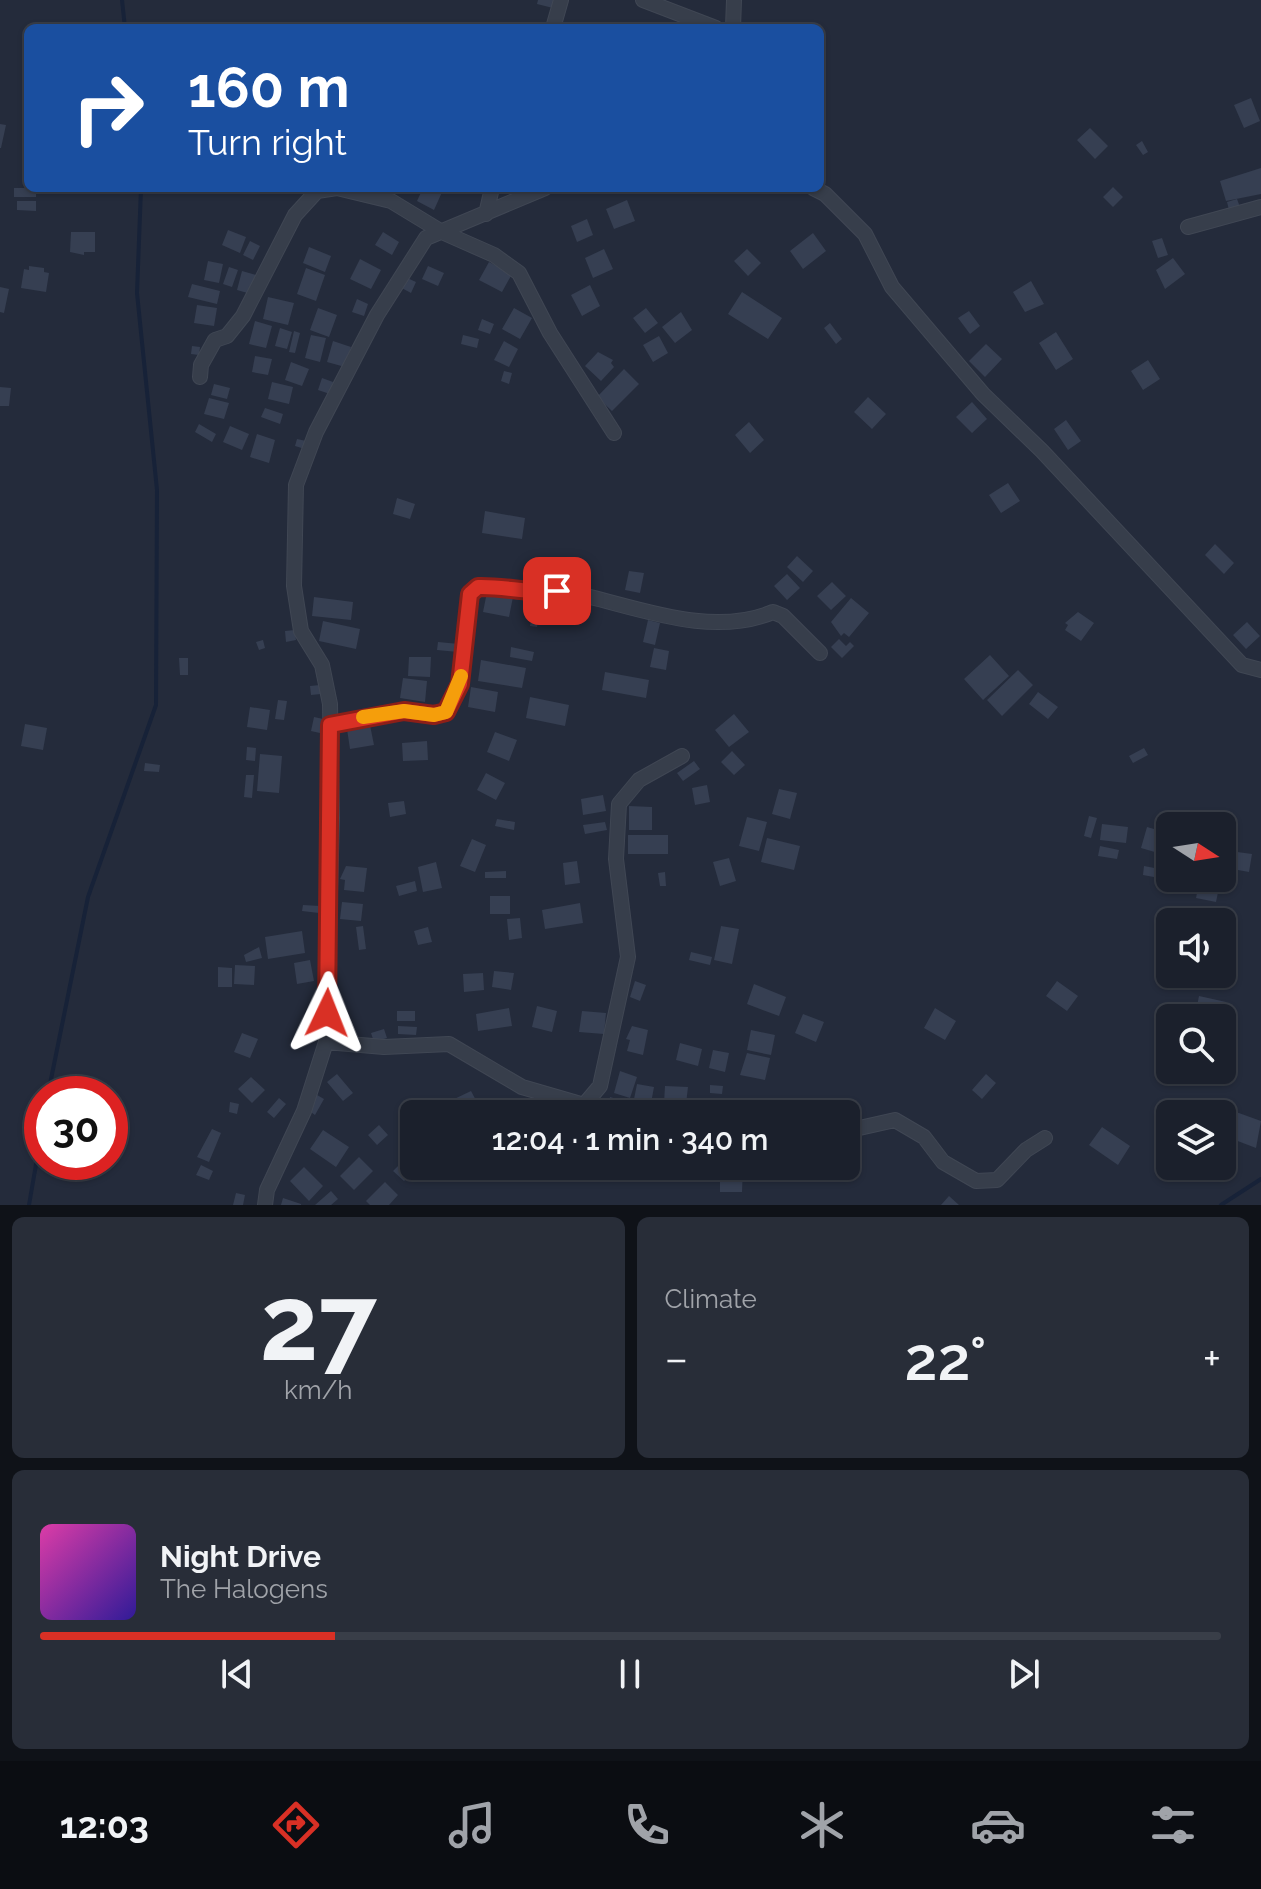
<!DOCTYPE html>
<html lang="en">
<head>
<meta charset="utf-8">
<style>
	:root { --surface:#1b202c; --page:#282d38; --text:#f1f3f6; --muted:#a0a3a9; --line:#393e48; --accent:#d93025 }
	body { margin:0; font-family:Raleway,sans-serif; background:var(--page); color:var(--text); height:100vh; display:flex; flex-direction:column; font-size:30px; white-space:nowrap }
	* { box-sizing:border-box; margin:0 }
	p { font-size:26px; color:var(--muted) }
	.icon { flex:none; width:44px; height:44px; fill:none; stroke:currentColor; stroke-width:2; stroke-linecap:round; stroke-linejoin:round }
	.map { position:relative; height:1205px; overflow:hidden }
	.drawer { display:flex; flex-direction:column; gap:12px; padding:12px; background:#0f1218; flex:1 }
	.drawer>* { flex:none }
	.banner { position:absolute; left:24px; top:24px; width:800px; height:168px; border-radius:12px; box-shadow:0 2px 6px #0004,0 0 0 2px var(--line); background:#1a4fa0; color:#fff; overflow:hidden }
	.needle { width:52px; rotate:102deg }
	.controls { position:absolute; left:1156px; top:812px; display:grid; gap:16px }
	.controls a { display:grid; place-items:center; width:80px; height:80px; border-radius:12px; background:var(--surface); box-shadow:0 2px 6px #0004,0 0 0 2px var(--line); font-size:40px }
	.speed { position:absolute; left:24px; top:1076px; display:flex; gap:16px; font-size:40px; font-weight:700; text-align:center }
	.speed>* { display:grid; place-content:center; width:104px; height:104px; border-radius:50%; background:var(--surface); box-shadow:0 2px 6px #0004,0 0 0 2px var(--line); line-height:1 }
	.speed .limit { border:12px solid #d22; background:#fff; color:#111 }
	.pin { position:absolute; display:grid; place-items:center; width:68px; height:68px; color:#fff; margin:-34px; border-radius:16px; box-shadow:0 4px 12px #0006 }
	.me { position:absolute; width:88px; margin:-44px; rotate:2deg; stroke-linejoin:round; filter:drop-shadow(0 0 6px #0008) }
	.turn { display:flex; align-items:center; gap:28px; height:168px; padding:0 32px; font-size:36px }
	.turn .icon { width:104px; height:104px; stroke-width:2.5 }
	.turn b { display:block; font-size:56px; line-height:68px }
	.big { font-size:60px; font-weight:600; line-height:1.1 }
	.drawer .widget { flex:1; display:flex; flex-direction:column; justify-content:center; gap:12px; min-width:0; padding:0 28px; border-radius:12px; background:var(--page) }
	.drawer .dial { align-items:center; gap:0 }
	.dial b { font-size:104px; line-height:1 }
	.song { display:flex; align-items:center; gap:24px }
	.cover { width:96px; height:96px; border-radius:12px; background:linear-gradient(135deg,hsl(320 70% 55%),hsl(250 70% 35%)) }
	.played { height:8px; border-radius:4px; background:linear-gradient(90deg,var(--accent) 25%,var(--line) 25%) }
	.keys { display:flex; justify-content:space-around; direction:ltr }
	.heat { display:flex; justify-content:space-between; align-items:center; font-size:44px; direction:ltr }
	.drawer .tiles { flex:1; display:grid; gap:12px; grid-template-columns:1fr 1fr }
	.widget:last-child { grid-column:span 2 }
	.trip { position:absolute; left:400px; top:1100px; width:460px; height:80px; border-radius:12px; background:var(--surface); box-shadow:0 2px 6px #0004,0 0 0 2px var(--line); font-weight:600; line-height:80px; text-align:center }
	.tabs { display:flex; height:128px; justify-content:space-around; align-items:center; background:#0b0d12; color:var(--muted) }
	.tabs .icon { width:56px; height:56px }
	.tabs .selected { color:var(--accent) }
	.tabs b { font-size:36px; color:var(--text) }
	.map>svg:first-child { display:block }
</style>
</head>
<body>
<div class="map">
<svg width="1261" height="1205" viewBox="0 0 1261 1205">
	<rect width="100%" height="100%" fill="#242b3b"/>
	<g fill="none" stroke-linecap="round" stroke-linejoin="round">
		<path stroke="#172238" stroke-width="4" d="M122,0L125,28
			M48,1094L88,897L156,705L157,490L137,293L141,188
			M29,1205L42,1130
			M1221,1205L1261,1179"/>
	</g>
	<path fill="#363f52" d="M538,0H555L553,8L537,4Z
		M1251,98L1260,121L1244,128L1234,105Z
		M0,124L6,125L1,148H0Z
		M1090,128L1108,146L1095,159L1077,140Z
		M1142,141L1148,152L1143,155L1136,145Z
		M1261,168V194L1226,201L1220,181Z
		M1113,187L1123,197L1113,207L1103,197Z
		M14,188H36V197H14Z
		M423,188L443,190L434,210L417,201Z
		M1237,199L1240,207L1229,210L1227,202Z
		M627,200L635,221L614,229L606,209Z
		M17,201H36V211L17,210Z
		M587,219L593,235L577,242L571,226Z
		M228,230L246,237L240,253L222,245Z
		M71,232H95V252H84V255L70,252Z
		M383,232L399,242L392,255L375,245Z
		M813,233L826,251L803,269L790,251Z
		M1162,238L1168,255L1158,258L1152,241Z
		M250,241L260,246L253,260L243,255Z
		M309,247L331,256L325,272L303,263Z
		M604,249L613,269L593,278L585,258Z
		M747,249L761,263L748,276L734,261Z
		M1173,258L1185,274L1165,289L1156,270Z
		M360,259L381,270L371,289L350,279Z
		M208,261L223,264L219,283L204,280Z
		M489,262L512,274L502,292L479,280Z
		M29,266L44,268V272L49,273L46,292L21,288L24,269L29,270Z
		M428,266L444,273L438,286L422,279Z
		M229,267L238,270L232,287L223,284Z
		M306,268L325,275L316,301L297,294Z
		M242,271L256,275L251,294L237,290Z
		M403,276L416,282L411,293L398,286Z
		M1031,281L1044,304L1025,312L1013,292Z
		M192,284L220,291L217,304L188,297Z
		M590,285L600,306L582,316L571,295Z
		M0,287L9,289L4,313L0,312Z
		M742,292L782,318L768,339L728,314Z
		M268,297L294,303L288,325L263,319Z
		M357,299L368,304L364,316L352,312Z
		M197,305L217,308L214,326L194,323Z
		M318,308L337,315L329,337L310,330Z
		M514,308L532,318L520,339L502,329Z
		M646,308L658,323L645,333L633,318Z
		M969,311L980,326L970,334L958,318Z
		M681,312L692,330L675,343L662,327Z
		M482,319L494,324L490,334L478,330Z
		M255,321L272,326L266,348L249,344Z
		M830,323L842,339L836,344L824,328Z
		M280,328L292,332L287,349L275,346Z
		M294,331L300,333L295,353L289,352Z
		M1056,332L1073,359L1056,370L1039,343Z
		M311,335L326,338L320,362L305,358Z
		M463,335L479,339L477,348L461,344Z
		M659,336L668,353L653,362L643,345Z
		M333,341L351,347L345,367L327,362Z
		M504,341L518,349L509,367L494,360Z
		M986,344L1002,359L985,377L969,361Z
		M192,346L200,347L199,355L191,354Z
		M598,352L613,360L611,363L614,367L601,381L585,366Z
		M255,356L272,359L268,375L252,372Z
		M1148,360L1160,379L1143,390L1131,371Z
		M291,362L309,369L302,386L285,380Z
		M624,369L639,384L612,411L597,397Z
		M504,371L512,373L509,384L501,381Z
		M322,378L333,382L330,394L318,390Z
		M272,382L293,387L289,404L268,399Z
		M214,384L230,388L227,399L211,395Z
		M0,387L11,388L9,406H0Z
		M868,397L886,414L872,429L854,412Z
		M209,398L229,403L224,419L204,414Z
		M972,402L987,419L972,433L956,417Z
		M265,408L283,414L280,424L261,417Z
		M1066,420L1081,441L1068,450L1054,429Z
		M749,422L764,440L750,453L735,435Z
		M199,424L216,434L212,442L195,432Z
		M230,426L249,434L242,450L223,442Z
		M257,434L275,440L269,463L250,457Z
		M297,439L306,441L305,449L295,446Z
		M1008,483L1020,501L1001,513L989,495Z
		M397,498L415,504L410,519L393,514Z
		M485,511L525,518L522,539L482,533Z
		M1215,544L1234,563L1224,574L1205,555Z
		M797,556L813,571L803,582L787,567Z
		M565,558L586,561L585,588L565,586L566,569L581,570L564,568Z
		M629,571L644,573L640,593L625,590Z
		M787,574L800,588L787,600L774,586Z
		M832,582L846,596L831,610L817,596Z
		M487,592L513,597L509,617L483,612Z
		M314,597L353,602L351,620L312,616Z
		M851,598L869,613L849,637L844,633L841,636L831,622Z
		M534,604L541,605L537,627L530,626Z
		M1078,612L1094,623L1081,641L1065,630L1068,625L1065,623Z
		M648,620L660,623L655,645L643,642Z
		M323,621L360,629L356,649L319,641Z
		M1247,622L1260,636L1246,649L1233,635Z
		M295,630L296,640L286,642L285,631Z
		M839,639L846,646L850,642L854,646L842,658L831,647Z
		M263,640L265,648L259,650L256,642Z
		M438,642L459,644L458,652L437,650Z
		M511,647L534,652L532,661L510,657Z
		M654,648L669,651L666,670L650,667Z
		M990,655L1009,676L983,700L964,679Z
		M409,657H431L430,677L408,676Z
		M179,658H188V675H180Z
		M481,660L526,668L522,688L478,681Z
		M1018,670L1033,685L1002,716L987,700Z
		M605,672L649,680L646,698L602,690Z
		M403,678L427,681L425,702L400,698Z
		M320,685L321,694L311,695L310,686Z
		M471,687L498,692L495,712L468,707Z
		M1038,692L1058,707L1048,719L1029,704Z
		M530,697L569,705L565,726L526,718Z
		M278,700L287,701L284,720L275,719Z
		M250,707L270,710L267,730L247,727Z
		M734,714L749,732L729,747L715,730Z
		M314,717L323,719L320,733L311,731Z
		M25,724L47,728L43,750L21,746Z
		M370,725L374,745L350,749L347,729Z
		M495,732L517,740L509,761L487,752Z
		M427,741L428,760L403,761L402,743Z
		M247,747L256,748L255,761L246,760Z
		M1144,748L1148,755L1133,763L1129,756Z
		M732,751L745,765L734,775L721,762Z
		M260,754L282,756L279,793L257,791Z
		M694,761L700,769L683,781L677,773Z
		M145,763L160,765L159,772L144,771Z
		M486,773L505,783L496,800L477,790Z
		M246,775H254L252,798L244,797Z
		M707,785L710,802L695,805L692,788Z
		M779,789L797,793L790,819L772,814Z
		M603,795L606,811L583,815L581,799Z
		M404,801L406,814L390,817L388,803Z
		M629,806L652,807V830H629Z
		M1089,816L1097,818L1091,838L1084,836Z
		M747,817L767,822L759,851L739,846Z
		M497,819L515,822L514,830L495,826Z
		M605,822L607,830L585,834L583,825Z
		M1102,824L1128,827L1126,843L1100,840Z
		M1147,827L1168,833L1165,855L1141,848Z
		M628,835H668V854H628Z
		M767,838L800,846L794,870L761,862Z
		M472,839L486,845L475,872L460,866Z
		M1222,843L1227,844L1223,863H1222Z
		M1100,846L1119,850L1117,859L1098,856Z
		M1230,851L1252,854L1249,872L1227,868Z
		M729,858L736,881L720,886L713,862Z
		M577,861L580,883L565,885L563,863Z
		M436,862L442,888L423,892L418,867Z
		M346,866L367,868L364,892L344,890L345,880L340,879Z
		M1144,866L1170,871V880L1143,875Z
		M506,871V878H485V872Z
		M665,872L666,886H660L658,873Z
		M1178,878H1190L1188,892L1176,890Z
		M1200,878H1221L1216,902L1196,898Z
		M415,881L417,891L399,896L396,886Z
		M490,896H510V914H490Z
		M342,902L363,904L361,921L340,919Z
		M580,903L583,923L545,929L542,910Z
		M303,905L320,906L319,913L302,911Z
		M520,918L522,938L509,940L507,919Z
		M363,926L366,949L359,950L356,927Z
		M721,926L739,929L732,964L714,960Z
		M428,927L432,942L418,945L414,931Z
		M302,931L305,953L268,959L265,937Z
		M1222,935L1238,938L1236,947L1222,944Z
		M259,947L262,958L246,962L244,955Z
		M691,952L712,957L710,965L689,960Z
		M310,960L314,981L297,984L294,963Z
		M235,965L255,966L254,985L234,984Z
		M218,967L232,968V987H218Z
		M494,971L514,973L511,990L492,987Z
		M483,973L484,990L464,992L463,974Z
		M635,981L646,985L640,1001L630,997Z
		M1057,981L1078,996L1067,1011L1046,996Z
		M754,984L786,997L779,1016L747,1004Z
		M1199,996L1226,1002L1223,1017L1196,1011Z
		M537,1006L557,1011L552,1032L532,1027Z
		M509,1008L512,1026L478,1031L476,1014Z
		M935,1008L956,1021L945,1040L924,1028Z
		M397,1011H415V1021H397Z
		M582,1011L606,1013L604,1034L579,1032Z
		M803,1014L824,1022L816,1042L795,1033Z
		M305,1026L315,1028L312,1038L302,1035Z
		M398,1026L417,1027L416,1035L398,1034Z
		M632,1026L648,1030L643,1055L627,1051L630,1040L626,1039Z
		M384,1029L387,1038L374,1042L371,1033Z
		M751,1030L775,1035L771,1055L747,1050Z
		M242,1033L258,1039L250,1058L234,1052Z
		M680,1043L702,1049L698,1066L676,1060Z
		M713,1050L729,1053L725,1072L709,1068Z
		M747,1053L770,1058L765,1080L740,1075Z
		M620,1071L637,1077L630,1098L614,1093Z
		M337,1074L353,1093L343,1101L327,1082Z
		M986,1074L996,1083L982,1099L972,1090Z
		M251,1077L265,1090L252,1103L238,1089Z
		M637,1084L654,1087L649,1114H631Z
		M710,1085L723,1086L722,1094L710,1093Z
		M665,1086L688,1087L686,1104L664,1103Z
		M471,1091L479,1106L464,1114H454L448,1102Z
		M317,1095L324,1099L315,1115L308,1110Z
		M610,1097L627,1102L623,1114H606Z
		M279,1098L286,1104L274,1118L267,1112Z
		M230,1102L239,1104L237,1114L229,1112Z
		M1225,1108L1261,1121L1256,1148L1222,1135Z
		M379,1125L388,1135L377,1145L368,1135Z
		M1102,1127L1130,1146L1118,1165L1089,1145Z
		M212,1129L221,1133L209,1162L197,1157Z
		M323,1130L349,1147L336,1167L310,1149Z
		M414,1131V1148L407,1136Z
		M359,1157L373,1171L354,1190L340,1176Z
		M404,1160L415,1171L404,1181L393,1171Z
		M201,1165L213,1171L209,1180L196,1175Z
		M720,1166H743L742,1192H720Z
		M827,1166H836L838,1170L819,1178L816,1170Z
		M304,1167L323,1186L309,1201L290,1181Z
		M385,1182L398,1195L389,1205H370L366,1201Z
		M331,1191L338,1199L331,1205H315Z
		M236,1193L245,1195L243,1205H233Z
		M949,1196L959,1205H941Z
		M283,1198L301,1204V1205H281Z"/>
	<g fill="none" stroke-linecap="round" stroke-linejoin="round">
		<g stroke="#404754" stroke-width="16">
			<path id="street" d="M643,0L716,28
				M553,28L561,0
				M733,28L734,0
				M813,188L825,194L865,234L892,287L983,394L1042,451L1242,665L1261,670
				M486,214L492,188
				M1188,227L1261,207
				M200,377L201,365L215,340L227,336L243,316L295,215L317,191L337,188L391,201L442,232L494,255L519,273L550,333L614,433
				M330,725L404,711L434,715L446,712L460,684L470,594L478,587C497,586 514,592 532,593C545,594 557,590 569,592C633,605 708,639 773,612L783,616L820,653
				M326,1042L384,1047L449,1044L522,1087L584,1105L593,1114
				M584,1105L600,1086L628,957L616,859L619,804L639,780L682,756
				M846,1131L895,1120L924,1137L943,1162L976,1181L997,1180L1026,1150L1045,1138
				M265,1205L267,1190L304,1111L326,1042L332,818L330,704L322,665L301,631L294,586L296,485L316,432L377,315L426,238L545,188"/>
		</g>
		<use href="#street" stroke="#373e4b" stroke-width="14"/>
	</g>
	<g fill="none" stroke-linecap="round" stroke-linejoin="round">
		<g stroke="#8d1f18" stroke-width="20">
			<path id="route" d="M327,1013L330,725L404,711L434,715L446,712L460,684L470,594L478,587C505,586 530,594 557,591"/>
		</g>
		<use href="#route" stroke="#d93025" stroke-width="14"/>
		<path stroke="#f59e0b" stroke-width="14" d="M363,717L404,711L434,715L446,712L461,676"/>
	</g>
</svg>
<div class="controls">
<a><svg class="needle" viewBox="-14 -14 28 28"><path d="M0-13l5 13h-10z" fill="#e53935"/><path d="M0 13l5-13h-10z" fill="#a0a3a9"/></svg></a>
<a><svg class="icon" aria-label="sound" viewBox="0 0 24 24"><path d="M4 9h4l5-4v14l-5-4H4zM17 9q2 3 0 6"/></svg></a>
<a><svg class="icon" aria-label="search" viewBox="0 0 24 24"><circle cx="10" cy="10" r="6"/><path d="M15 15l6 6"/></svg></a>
<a><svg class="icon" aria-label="layers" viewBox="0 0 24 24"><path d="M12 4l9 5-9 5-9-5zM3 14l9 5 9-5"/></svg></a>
</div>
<div class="speed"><div class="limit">30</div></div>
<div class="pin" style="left:557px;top:591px;background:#d93025"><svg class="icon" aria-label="arrive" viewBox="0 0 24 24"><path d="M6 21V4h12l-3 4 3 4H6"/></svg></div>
<svg class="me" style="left:327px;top:1013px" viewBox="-20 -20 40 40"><path d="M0-17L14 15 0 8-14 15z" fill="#d93025" stroke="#fff" stroke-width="4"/></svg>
<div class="trip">12:04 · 1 min · 340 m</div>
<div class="banner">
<div class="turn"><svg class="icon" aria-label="right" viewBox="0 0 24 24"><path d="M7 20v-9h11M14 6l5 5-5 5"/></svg><div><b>160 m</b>Turn right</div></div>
</div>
</div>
<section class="drawer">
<div class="tiles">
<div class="widget dial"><b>27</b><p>km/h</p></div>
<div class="widget"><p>Climate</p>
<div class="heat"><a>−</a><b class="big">22°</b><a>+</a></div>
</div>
<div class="widget">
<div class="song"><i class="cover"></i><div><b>Night Drive</b><p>The Halogens</p></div></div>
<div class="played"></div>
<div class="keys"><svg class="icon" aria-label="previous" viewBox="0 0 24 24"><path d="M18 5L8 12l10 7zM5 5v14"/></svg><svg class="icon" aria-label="pause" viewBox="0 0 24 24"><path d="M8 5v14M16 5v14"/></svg><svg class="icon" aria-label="next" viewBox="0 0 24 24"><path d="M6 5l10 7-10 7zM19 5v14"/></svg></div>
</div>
</div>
</section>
<nav class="tabs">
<b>12:03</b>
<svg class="icon selected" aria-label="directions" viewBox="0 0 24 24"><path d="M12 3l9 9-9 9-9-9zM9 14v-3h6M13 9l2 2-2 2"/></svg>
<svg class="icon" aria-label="music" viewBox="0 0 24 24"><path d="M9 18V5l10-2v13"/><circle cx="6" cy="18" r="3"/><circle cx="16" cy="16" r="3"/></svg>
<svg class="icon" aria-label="phone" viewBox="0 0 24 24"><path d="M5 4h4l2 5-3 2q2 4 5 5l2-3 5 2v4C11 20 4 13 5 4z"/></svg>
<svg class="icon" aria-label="climate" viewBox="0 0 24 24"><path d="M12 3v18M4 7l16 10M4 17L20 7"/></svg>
<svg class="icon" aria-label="car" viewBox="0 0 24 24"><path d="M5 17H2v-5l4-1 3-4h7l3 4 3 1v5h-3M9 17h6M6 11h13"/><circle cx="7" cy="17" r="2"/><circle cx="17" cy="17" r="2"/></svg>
<svg class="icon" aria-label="filters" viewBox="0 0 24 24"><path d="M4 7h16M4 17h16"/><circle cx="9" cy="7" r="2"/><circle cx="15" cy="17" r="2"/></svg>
</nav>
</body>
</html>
